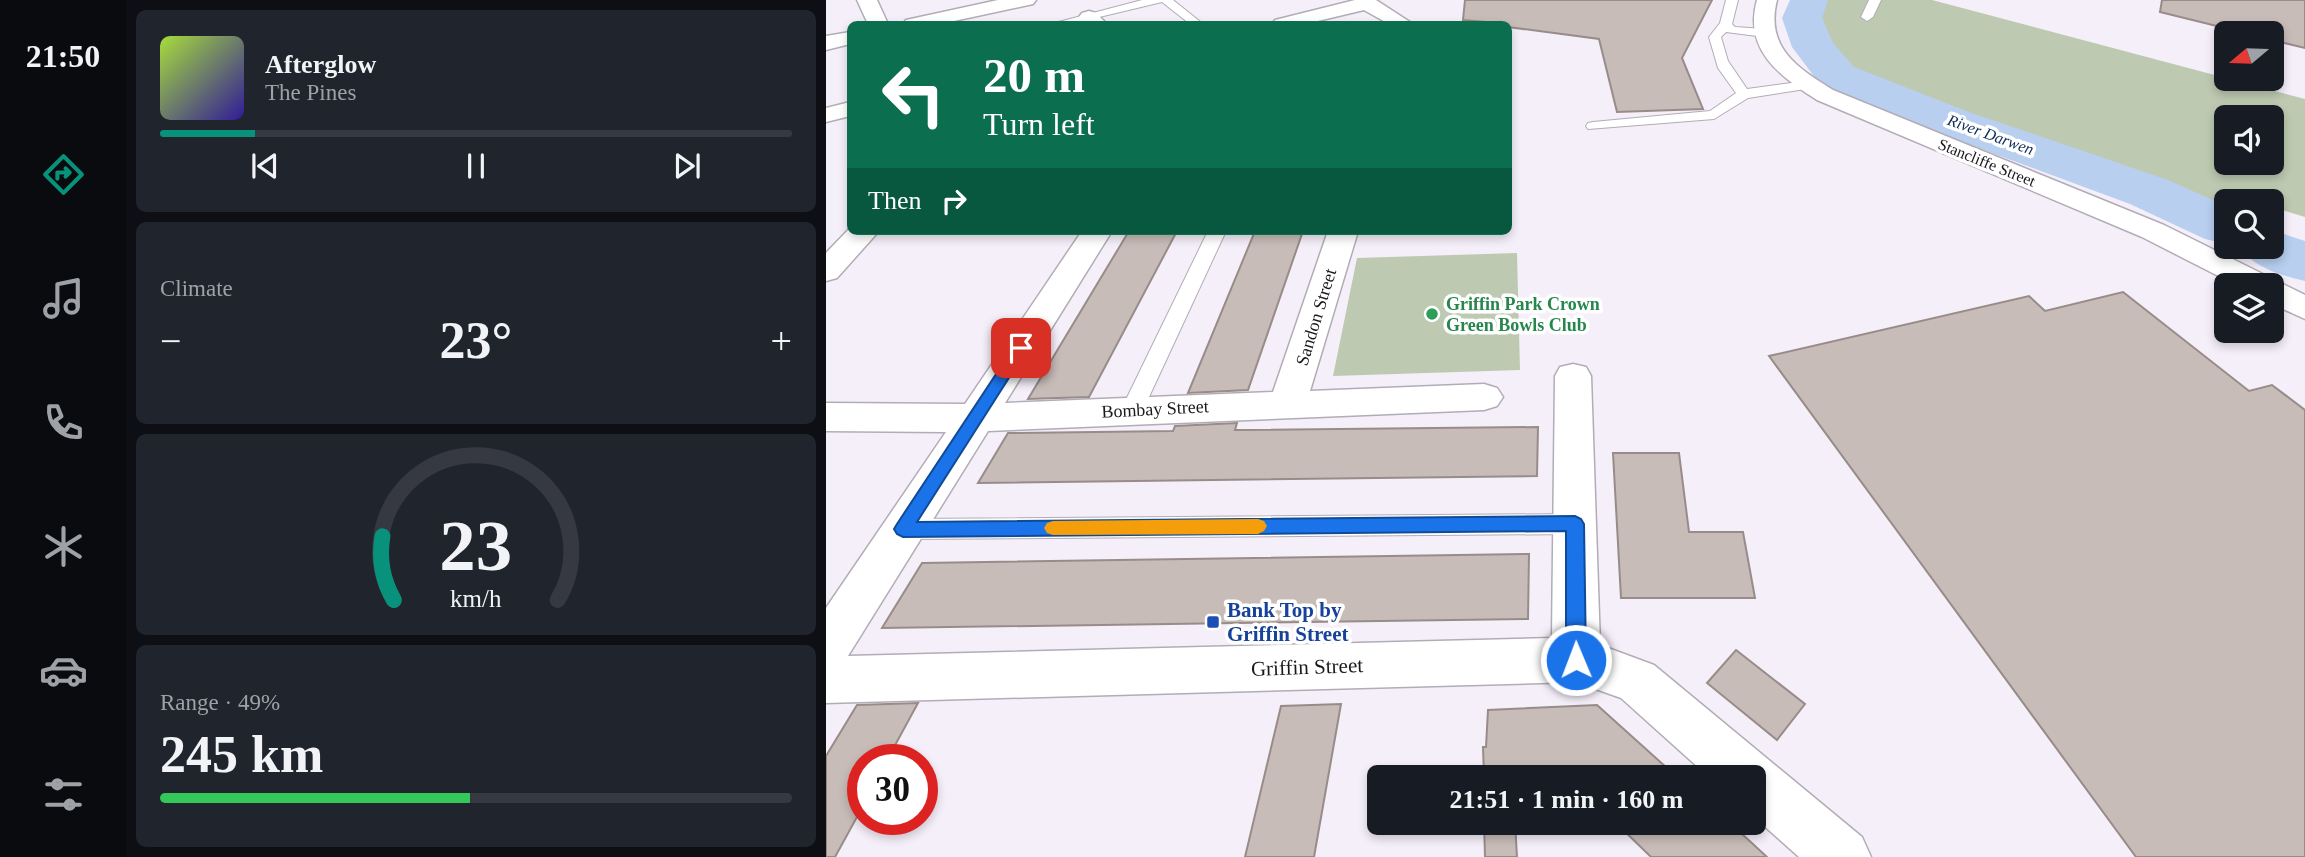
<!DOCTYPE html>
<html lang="en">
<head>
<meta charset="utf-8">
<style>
	:root { --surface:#171b24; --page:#20242c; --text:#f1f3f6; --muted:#9ea1a6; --line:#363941; --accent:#08927c }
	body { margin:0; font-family:Georgia,serif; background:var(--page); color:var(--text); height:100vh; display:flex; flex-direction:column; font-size:26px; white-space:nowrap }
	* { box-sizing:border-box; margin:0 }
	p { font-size:23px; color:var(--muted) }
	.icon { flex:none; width:38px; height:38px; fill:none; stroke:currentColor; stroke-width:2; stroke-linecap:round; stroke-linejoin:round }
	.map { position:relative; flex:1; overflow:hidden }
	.details { display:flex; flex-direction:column; gap:10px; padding:10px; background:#0d0f14; width:700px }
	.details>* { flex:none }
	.banner { position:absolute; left:21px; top:21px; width:665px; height:214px; border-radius:10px; box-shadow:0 4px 10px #0003; background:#0b6e4f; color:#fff; overflow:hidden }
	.needle { width:46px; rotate:251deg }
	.fabs { position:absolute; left:1388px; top:21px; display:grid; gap:14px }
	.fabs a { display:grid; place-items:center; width:70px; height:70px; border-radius:10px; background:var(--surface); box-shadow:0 4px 10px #0003; font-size:35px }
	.speed { position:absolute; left:21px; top:744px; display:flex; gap:14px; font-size:35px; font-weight:700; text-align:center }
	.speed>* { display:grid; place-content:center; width:91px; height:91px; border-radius:50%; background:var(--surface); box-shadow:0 4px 10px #0003; line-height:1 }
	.speed .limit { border:10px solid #d22; background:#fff; color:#111 }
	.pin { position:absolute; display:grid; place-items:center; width:60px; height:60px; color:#fff; margin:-30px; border-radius:14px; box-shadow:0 4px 10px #0006 }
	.me { position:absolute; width:77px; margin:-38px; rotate:359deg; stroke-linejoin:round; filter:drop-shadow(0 0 5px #0008) }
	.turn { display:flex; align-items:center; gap:24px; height:147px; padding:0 21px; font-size:32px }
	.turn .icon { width:91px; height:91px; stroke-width:2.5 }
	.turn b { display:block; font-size:49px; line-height:60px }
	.then { display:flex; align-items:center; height:66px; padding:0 21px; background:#0003; gap:14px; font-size:26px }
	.big { font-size:52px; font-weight:700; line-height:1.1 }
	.details .tile { flex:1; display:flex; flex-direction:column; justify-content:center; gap:10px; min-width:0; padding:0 24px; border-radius:10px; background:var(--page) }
	.details .dial { align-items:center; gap:0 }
	.dial svg { height:182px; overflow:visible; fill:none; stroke:var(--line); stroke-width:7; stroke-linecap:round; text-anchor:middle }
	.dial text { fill:var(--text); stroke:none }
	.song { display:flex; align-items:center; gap:21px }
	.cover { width:84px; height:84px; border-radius:10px; background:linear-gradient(135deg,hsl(80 70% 55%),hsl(250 70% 35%)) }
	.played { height:7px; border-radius:4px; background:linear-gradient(90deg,var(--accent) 15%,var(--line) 15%) }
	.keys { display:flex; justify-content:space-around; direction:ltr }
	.heat { display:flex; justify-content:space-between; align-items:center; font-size:38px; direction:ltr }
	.charge { height:10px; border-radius:5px; background:linear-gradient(90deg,#34c759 49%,var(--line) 0) }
	.trip { position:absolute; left:541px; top:765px; width:399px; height:70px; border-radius:10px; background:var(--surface); box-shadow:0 4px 10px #0003; font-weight:700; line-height:70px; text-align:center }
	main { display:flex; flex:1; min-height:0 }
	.dock { display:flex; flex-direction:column; width:126px; justify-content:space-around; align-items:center; background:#090b0e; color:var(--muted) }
	.dock .icon { width:49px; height:49px }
	.dock .active { color:var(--accent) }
	.dock b { font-size:32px; color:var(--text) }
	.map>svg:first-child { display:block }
</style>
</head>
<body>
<main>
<nav class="dock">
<b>21:50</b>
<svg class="icon active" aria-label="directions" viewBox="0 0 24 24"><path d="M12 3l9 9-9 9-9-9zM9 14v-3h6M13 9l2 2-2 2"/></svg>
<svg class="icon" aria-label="music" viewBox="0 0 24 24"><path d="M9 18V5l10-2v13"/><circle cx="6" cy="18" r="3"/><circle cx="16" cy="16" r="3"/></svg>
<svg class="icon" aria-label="phone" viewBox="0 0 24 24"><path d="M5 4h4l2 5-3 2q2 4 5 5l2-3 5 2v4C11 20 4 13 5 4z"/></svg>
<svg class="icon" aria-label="climate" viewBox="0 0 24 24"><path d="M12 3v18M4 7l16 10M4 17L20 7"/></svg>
<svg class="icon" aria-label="car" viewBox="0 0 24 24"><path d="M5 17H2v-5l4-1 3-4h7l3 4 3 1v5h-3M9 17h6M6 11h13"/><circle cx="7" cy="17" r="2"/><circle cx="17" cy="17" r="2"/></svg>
<svg class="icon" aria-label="filters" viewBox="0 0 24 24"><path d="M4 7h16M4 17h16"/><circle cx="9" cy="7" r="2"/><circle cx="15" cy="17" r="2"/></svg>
</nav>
<section class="details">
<div class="tile">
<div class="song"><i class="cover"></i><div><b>Afterglow</b><p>The Pines</p></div></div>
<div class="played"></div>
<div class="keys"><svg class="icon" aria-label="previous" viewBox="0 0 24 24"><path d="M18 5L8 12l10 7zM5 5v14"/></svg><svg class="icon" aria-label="pause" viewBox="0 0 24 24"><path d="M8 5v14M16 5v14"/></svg><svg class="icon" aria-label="next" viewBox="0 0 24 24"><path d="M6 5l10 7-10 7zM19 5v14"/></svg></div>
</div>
<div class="tile"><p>Climate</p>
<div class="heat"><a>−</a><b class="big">23°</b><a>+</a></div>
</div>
<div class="tile dial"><svg viewBox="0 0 100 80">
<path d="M14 69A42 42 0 1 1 86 69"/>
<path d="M14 69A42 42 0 0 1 9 41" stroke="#08927c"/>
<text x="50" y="56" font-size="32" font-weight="700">23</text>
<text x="50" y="72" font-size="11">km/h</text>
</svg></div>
<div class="tile"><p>Range · 49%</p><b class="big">245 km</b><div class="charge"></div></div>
</section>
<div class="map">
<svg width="1479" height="857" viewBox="0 0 1479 857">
	<rect width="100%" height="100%" fill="#f5effa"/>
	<path fill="#bdcab1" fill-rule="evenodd" d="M999,0H1106L1479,99V217L1446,207V201H1400V213L1021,73C1007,53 980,23 999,0ZM1400,117H1446V163H1400Z
		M691,253L694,370L507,376L531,258Z"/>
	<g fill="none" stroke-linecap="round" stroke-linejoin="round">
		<path fill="#b8cff0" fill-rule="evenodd" d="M964,0H1002L996,18L1007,43L1028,67L1140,111L1342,180L1400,206V244L1379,239L1304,204L1106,131L996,87L966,47L956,18Z
			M1446,230L1479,241V281C1455,275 1428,268 1413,247H1446Z"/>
	</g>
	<path fill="#c8bcb8" stroke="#988c88" stroke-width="2" d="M639,0H886L856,58L877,109L791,112L773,39L682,27V24L637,20Z
		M1336,0H1479V48L1446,40V33H1419L1334,12Z
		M303,231H351L263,397L202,399Z
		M429,231H477L422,390L362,393Z
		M1297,292L1423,391L1446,385L1479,410V857H1310L943,356L1203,296L1219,311Z
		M411,423L409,430L712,427L711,476L152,483L182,433L347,431L349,426Z
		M787,453H853L863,532H917L929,598H795Z
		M703,554L702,619L56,628L96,563Z
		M910,650L979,704L951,740L881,683Z
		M92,703L61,760H37V806L9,857H0V756L31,705Z
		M515,704L488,857H419L455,706Z
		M771,705L851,777H658L657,747H660L662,710Z
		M658,822H689L691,857H659Z
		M789,822H903L941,857H825Z"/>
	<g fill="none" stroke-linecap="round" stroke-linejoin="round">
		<g stroke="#b2acb6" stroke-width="2">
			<path id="service" d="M316,0H347L377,24H364L336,2L244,24H225Z
				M900,0H912L906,24L909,27L939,29L945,33L939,37L900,32L895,37L902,61L921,89L981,81L988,85L986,88L922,98L888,119L762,129L760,126L762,123L767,122L884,111L910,93L892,68L883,37L894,23Z
				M1043,0H1055L1047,17L1041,21L1035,17Z
				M382,231H400L317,410L314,416L306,418L298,416L295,410Z
				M749,514L758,517L762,524L758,531L749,534L77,539L68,536L64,529L68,522L77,519Z"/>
		</g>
		<g stroke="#b2acb6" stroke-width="3">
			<path id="minor" d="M31,0H51L62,24H42Z
				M172,0H210L207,4L114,24H77L80,20Z
				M529,0H550L587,24H563L538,10L479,24H446L449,20Z
				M263,11L270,13L281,24H259L253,17L256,13Z
				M24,32V44L0,50V36Z
				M24,102V116L0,122V108Z
				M24,228V231H53L11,278L0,281V253Z
				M256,231H286L179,403L447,392L502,231H532L484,391L658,384L671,388L677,397L671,406L658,410L162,431L22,656L726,638L729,376L734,367L747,364L760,367L765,376L774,645L828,665L1036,837L1045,857H973L928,817V777H883L795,698L750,682L0,703V608L120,432L0,431V403L139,404Z"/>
		</g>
		<g stroke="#b2acb6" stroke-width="3">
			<path id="secondary" d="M931,0H951C939,47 971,68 1007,90L1338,225L1479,295V319L1446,304V285H1410L1316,237L991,100C953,76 917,49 931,0Z"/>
		</g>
		<use href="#service" fill="#fff" fill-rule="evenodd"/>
		<use href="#minor" fill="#fff" fill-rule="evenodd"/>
		<use href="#secondary" fill="#fff" fill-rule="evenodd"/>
	</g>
	<path fill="#1a73e8" stroke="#114b97" stroke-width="2" d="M195,343L202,348L91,522L749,516L755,519L758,524L760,660L757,667L750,670L743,667L740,660V531L77,537L71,534L68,529L71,524L190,344Z"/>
	<path fill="#f59e0b" d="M432,519L438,521L441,526L438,531L432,534L227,535L221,533L218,528L221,523L227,521Z"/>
	<circle fill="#2e9e5b" stroke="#fff" stroke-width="2.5" cx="606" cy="314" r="7"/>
	<rect fill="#1a4fb4" stroke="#fff" stroke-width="2.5" x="380" y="615" width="14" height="14" rx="3.5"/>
	<g text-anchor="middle" stroke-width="7" stroke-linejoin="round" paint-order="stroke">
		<g font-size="16" font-style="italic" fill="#0c2b54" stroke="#fff">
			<text transform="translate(1165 134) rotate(20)" y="6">River Darwen</text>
		</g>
		<g font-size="16" fill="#1a181c" stroke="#fff">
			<text transform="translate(1161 162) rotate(22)" y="6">Stancliffe Street</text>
		</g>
		<g font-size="18" font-weight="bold" fill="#27864d" stroke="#fff" text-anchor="start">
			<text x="620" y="310">Griffin Park Crown<tspan x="620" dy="21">Green Bowls Club</tspan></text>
		</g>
		<g font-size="18" fill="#1a181c" stroke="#fff">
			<text transform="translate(490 317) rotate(-73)" y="6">Sandon Street</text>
			<text transform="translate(329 409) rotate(-3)" y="6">Bombay Street</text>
		</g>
		<g font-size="21" font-weight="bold" fill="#164399" stroke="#fff" text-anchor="start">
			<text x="401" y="617">Bank Top by<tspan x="401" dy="24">Griffin Street</tspan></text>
		</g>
		<g font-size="21" fill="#1a181c" stroke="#fff">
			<text transform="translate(481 667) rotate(-2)" y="7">Griffin Street</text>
		</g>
	</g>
</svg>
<div class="fabs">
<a><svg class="needle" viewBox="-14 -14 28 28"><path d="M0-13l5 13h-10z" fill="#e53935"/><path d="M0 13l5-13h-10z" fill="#9ea1a6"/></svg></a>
<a><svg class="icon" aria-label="sound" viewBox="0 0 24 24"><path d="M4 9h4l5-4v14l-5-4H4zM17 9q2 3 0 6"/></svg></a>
<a><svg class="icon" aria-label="search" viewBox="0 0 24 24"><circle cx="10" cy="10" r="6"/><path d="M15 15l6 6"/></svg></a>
<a><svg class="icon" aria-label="layers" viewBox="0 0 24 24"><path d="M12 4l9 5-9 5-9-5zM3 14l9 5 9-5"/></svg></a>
</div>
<div class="speed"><div class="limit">30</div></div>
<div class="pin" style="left:195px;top:348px;background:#d93025"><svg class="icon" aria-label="arrive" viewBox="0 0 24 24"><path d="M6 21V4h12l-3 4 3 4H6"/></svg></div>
<svg class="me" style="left:750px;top:660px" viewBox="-20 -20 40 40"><circle r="17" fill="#1a73e8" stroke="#fff" stroke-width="3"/><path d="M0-11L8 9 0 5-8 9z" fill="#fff"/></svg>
<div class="trip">21:51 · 1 min · 160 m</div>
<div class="banner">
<div class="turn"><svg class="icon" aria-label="left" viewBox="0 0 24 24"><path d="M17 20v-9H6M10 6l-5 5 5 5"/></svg><div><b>20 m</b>Turn left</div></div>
<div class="then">Then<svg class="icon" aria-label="right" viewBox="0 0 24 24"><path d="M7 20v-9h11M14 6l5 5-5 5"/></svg></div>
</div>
</div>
</main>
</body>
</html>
